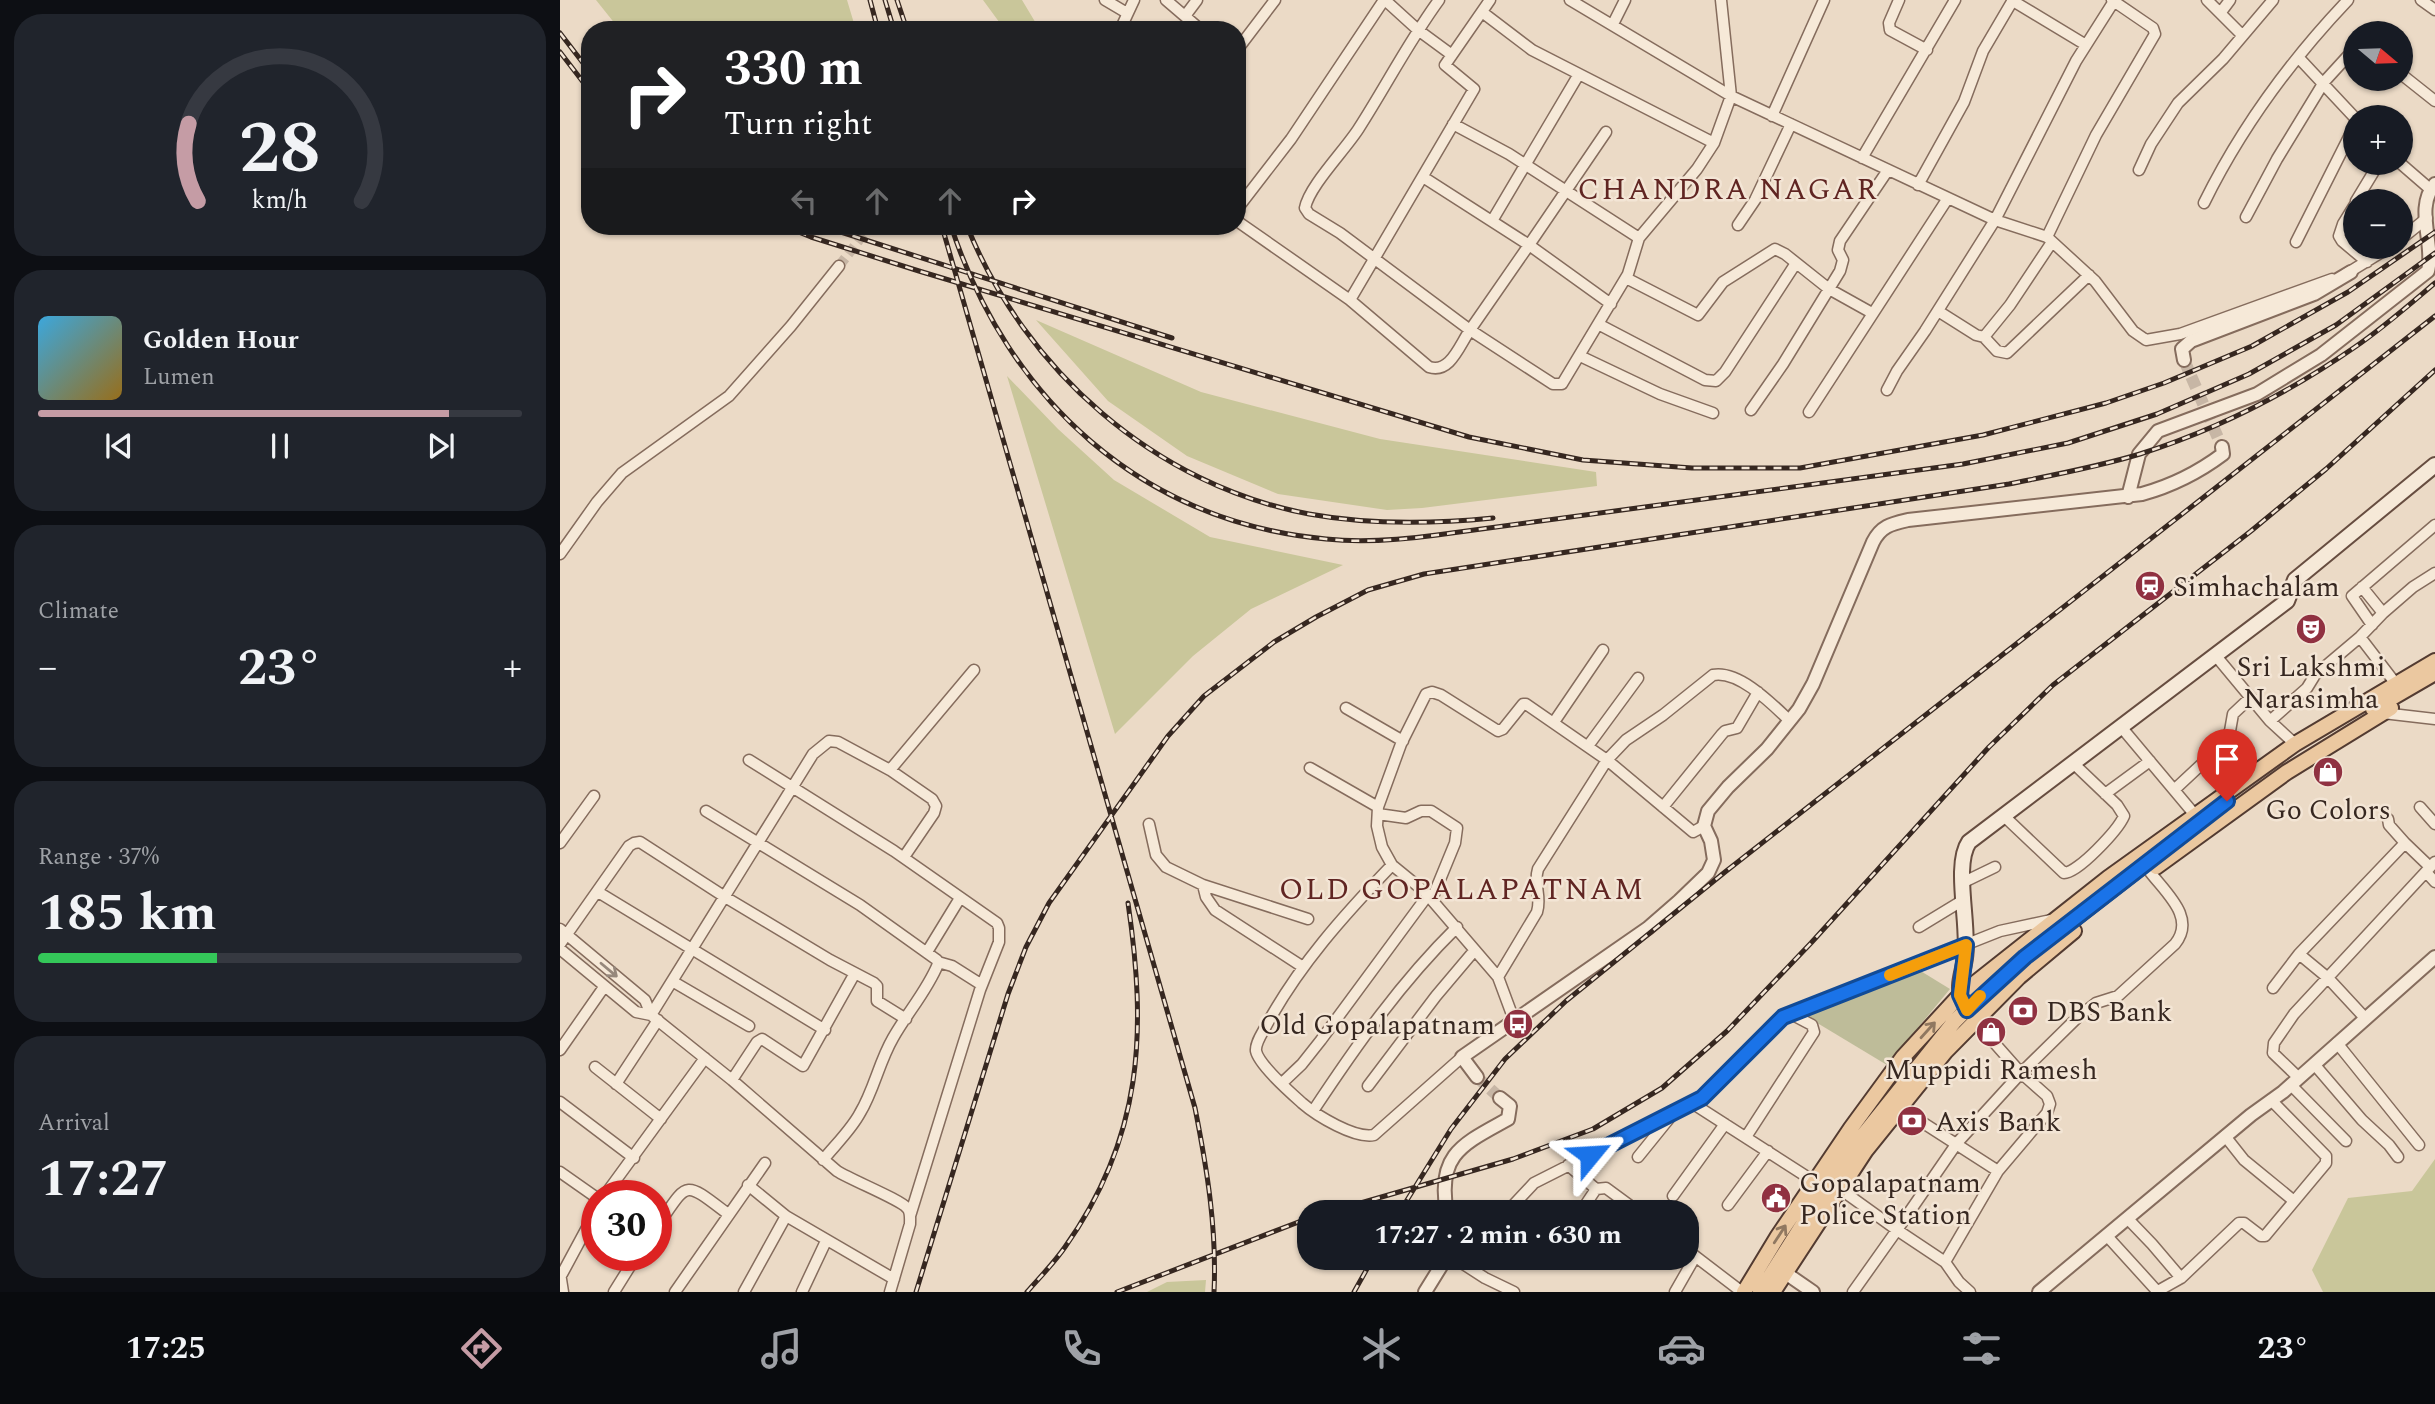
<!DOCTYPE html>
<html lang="en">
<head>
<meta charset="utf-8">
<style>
	:root { --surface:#171b24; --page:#20242c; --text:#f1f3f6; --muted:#9ea1a6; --line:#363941; --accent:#c59ca5 }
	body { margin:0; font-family:Spectral,serif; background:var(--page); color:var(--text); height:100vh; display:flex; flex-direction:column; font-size:26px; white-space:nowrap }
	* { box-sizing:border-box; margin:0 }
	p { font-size:23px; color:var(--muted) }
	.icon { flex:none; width:38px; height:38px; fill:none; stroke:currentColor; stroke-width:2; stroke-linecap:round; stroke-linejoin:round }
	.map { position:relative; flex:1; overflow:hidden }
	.side { display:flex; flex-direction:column; gap:14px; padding:14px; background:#0d0f14; width:560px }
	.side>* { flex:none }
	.banner { position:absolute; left:21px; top:21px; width:665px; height:214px; border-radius:28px; box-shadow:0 2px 5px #0004; background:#202124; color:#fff; overflow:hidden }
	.needle { width:46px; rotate:109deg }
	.tools { position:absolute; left:1783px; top:21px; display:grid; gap:14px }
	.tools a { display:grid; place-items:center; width:70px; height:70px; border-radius:50%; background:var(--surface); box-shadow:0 2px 5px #0004; font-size:35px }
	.speed { position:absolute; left:21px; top:1180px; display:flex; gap:14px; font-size:35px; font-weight:700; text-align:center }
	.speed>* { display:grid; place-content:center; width:91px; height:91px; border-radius:50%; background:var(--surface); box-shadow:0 2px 5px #0004; line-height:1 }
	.speed .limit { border:10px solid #d22; background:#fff; color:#111 }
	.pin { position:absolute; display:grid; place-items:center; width:60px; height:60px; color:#fff; margin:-72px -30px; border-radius:50% 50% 50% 0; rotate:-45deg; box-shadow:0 0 7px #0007 }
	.pin .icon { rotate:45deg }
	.me { position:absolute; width:77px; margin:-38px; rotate:63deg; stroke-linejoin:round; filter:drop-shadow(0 0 5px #0008) }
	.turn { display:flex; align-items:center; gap:24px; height:147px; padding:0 28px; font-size:32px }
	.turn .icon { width:91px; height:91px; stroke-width:2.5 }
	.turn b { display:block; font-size:49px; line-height:60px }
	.lanes { display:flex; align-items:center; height:66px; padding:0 28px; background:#0003; justify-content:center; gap:35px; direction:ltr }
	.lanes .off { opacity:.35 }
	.big { font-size:52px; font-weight:700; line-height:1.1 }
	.side .widget { flex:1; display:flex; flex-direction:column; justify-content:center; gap:10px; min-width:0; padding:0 24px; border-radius:28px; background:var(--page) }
	.side .dial { align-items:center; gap:0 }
	.dial svg { height:182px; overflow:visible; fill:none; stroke:var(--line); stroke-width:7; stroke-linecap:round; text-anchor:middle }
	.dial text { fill:var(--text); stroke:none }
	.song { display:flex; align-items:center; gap:21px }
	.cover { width:84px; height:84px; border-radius:10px; background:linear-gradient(135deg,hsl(200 70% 55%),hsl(40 70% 35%)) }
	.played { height:7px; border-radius:4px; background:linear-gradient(90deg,var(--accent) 85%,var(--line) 85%) }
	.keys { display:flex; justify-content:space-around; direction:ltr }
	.heat { display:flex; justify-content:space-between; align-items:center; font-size:38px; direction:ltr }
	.charge { height:10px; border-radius:5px; background:linear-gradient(90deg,#34c759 37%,var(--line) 0) }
	.trip { position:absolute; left:737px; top:1200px; width:402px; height:70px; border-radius:28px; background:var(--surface); box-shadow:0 2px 5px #0004; font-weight:700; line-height:70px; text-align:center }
	.tab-bar { display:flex; height:112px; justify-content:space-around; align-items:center; background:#090b0e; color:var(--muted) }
	.tab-bar .icon { width:49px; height:49px }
	.tab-bar .selected { color:var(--accent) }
	.tab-bar b { font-size:32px; color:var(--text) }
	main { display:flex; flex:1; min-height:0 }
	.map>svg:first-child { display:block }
</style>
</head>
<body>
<main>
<section class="side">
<div class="widget dial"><svg viewBox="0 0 100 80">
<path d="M14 69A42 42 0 1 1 86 69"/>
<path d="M14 69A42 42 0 0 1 10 35" stroke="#c59ca5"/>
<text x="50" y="56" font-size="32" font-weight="700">28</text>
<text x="50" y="72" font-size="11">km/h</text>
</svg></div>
<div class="widget">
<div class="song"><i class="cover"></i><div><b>Golden Hour</b><p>Lumen</p></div></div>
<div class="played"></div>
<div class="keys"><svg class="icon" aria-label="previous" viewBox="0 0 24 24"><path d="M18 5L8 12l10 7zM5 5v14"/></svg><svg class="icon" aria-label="pause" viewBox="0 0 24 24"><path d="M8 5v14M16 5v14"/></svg><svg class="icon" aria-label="next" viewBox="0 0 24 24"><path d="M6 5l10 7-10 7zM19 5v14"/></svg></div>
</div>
<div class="widget"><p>Climate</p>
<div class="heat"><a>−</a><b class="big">23°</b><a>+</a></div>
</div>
<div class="widget"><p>Range · 37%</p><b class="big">185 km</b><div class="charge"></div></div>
<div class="widget"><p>Arrival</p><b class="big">17:27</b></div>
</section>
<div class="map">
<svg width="1875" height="1292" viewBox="0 0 1875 1292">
	<rect width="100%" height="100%" fill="#ebdac6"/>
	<path fill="#c9c69a" d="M36,0H287L296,30H60Z
		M423,0H462L480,30H445Z
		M476,320L641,392L820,439L1036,472L1037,486L862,508L827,510L718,494L627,456L548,401Z
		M447,376L498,429L554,480L650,537L783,565L691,609L633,656L555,734Z
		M1875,1159V1292H1763L1752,1270L1788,1198L1852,1191Z
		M646,1280L645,1292H587L607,1282Z"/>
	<path fill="#bebc99" d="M1359,970L1390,989L1327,1065L1244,1015Z"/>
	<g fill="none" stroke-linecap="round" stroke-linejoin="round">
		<path stroke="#c7b6a5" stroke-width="10" stroke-dasharray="10 5" stroke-linecap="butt" d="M279,266L310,226"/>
		<path stroke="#c7b6a5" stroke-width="12" stroke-dasharray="12 6" stroke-linecap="butt" d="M1624,360L1662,447
			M917,1077L940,1098"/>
		<g stroke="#856c5d" stroke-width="13">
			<path id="minor" d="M545,0L567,13
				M606,0L641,30
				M825,0L858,30L892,55
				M879,0C849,41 826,86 799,128C786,149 749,186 745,208L749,214L780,233L910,330L969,245L1051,304
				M1010,0L1171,96L1435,220L1487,237L1535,281L1573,331L1586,340L1620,334L1772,279
				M1339,0L1329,23L1330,30L1367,50
				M1647,0L1682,35
				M1861,0L1875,10
				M1453,1L1526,45
				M922,12L972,50L1154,143
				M1661,12L1670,0
				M625,16L637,0
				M1053,24L1065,0
				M560,30L574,0
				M677,50L715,0
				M1738,57L1796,119
				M1841,74L1875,101
				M1212,116L1264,0
				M893,124L949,154L1079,238
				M1302,158L1395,0
				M1840,163L1870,189
				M1579,170L1591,144L1618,103L1663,59L1713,0
				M863,177L969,245L1046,132
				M1358,185L1404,102L1423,51L1453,0
				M1796,201L1819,163
				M1644,203C1681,128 1730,61 1788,0
				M1796,203L1783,224L1779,236L1782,241L1807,262
				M677,209L731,139L824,0
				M1686,217L1717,159L1764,82L1796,47
				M677,221L790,300L914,89L885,65L930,0
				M932,221L1019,74
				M1178,225L1195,200L1231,124
				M1487,237L1536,135L1595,34L1593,28L1552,0
				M1841,239L1867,218
				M1736,242L1796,123
				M1786,274L1830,247
				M1066,278L1138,315L1163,282L1215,249L1225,254L1269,289L1312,313
				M790,300L869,367C890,374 899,346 910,330L993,384H1002L1068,274L1079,238L1137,169L1154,143L1171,96L1161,0
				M1378,311L1416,335L1424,337L1450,305L1492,242
				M1038,324L1145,380L1156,381L1165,372L1236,263
				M1424,337L1437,351L1447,353L1529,275
				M1020,356L1100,394L1153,413
				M1327,390L1337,371L1365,331L1435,220L1516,61L1554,1
				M1191,410L1223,364L1280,271L1283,260L1278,250L1280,241L1328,170
				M1249,412L1388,198
				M0,554L37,502L62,473L169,396L231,326L279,266
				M1823,613L1853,587L1875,573
				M1812,625L1792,596L1875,525
				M1800,637L1836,684
				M1656,656L1710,721L1735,744
				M786,708L843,741
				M1823,713L1875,719
				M1710,721L1747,688L1755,675L1800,637L1823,613L1802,587
				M994,722L1043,650
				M1562,728L1635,815
				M1028,746L1078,678
				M189,760L334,851L437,923L439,928V942L420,990L350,1216
				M750,768L818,807
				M330,770L372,799L376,806L374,813L344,857
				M1614,790L1659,748L1670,731L1673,714L1690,698
				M1545,794L1590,761
				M1103,807L1162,734L1165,731L1177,728L1198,692
				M1860,807L1875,824
				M146,811L300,905L377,960L378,964C367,991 347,1013 333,1038C319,1062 314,1090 300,1113C291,1130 275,1145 263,1160
				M818,814L846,818L861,811H871L897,828L895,843L872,899
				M1445,817L1504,873C1518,873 1558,830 1564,816L1557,805L1514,764
				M1828,819L1829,825L1845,843
				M589,824L596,855L606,867L643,885L748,919
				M0,843L34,796
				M832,865C784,915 739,965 706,1026C703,1032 695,1043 696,1051C699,1065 731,1093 742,1103C757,1116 795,1139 814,1135L902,1057
				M1866,872L1875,882
				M1404,882L1435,867
				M643,885L646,897L655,910L743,967
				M38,892L265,1030
				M1359,927L1405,899
				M0,929L85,1000L91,1015
				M0,944L69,846L74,843L80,842L165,897L270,960L314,983L317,986V1001L346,1019
				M0,949L76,1012L91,1015L172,1080L277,1171C291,1180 341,1200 347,1208C351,1212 350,1218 350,1224L330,1292
				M367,952L400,898
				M378,962L392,966L422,985
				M938,977L865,892L832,865L822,847L817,826L818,807L841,744L866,694L872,692L881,695L938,731L943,729L963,704H966L1047,760L1133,832L1144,826
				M112,981L189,1026
				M1713,988L1739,954
				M91,1015L253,754L269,741L278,742L330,770L414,670
				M1805,1018L1768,978L1739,954L1845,843L1870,867
				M954,1020L938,977L977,912C982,896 973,885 978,869L1047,760L1066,740L1103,715L1153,675C1179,670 1212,704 1230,721
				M1777,1043L1859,1145
				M0,1050L44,987
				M1754,1064L1802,1120L1829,1145L1838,1157
				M35,1067L101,1119
				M1739,1078L1713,1053L1714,1043L1734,1014L1875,862
				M172,1080L197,1042L202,1039L243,1066L295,973
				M722,1083L742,1064L761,1040L868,895
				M56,1084L98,1020
				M1731,1085L1786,1141
				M808,1086L876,996L914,951
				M0,1102L74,1158
				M1132,1103L1255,1182
				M1340,1108L1438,1171
				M753,1111C796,1046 841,982 897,927
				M1665,1136L1684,1160L1734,1201
				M1186,1137L1254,1032L1252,1025L1231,1014
				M1078,1157L1112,1115
				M1008,1165L1036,1189
				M0,1172L37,1198
				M188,1185L226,1216L334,1279
				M1280,1189L1337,1230L1397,1143L1461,1073L1517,1018L1536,1003L1558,996L1615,944C1636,918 1607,894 1590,872
				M45,1195L145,1058
				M1113,1196L1165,1124
				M1168,1205L1208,1151
				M1024,1207L1036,1189L1046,1188L1080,1213
				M946,1213L974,1183L1142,1098L1223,1017L1440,931L1491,920
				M1567,1218L1592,1244L1621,1278
				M96,1228C129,1181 122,1179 168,1214
				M1547,1236L1597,1291
				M1127,1250L1182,1292
				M894,1258L925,1278L954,1292
				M0,1273L3,1292
				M2,1274L37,1209
				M54,1292L77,1255
				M115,1292L205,1163
				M184,1292L226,1216
				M242,1292L266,1241
				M1115,1292L1135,1257
				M1293,1292L1337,1230L1385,1262
				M1410,1292L1399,1282L1385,1262L1438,1171L1487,1113L1490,1104L1487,1096L1461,1073L1415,1021
				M1596,1292L1621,1278L1679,1223H1684L1701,1236H1705L1766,1163V1156L1711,1100"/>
		</g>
		<g stroke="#856c5d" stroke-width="16">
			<path id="tertiary" d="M1624,360L1622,349L1631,341L1754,294L1791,272
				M1568,497L1579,454L1598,431L1697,394L1761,355L1868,271C1875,244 1854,208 1875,184
				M917,1077L902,1057L1088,928L1119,901L1148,873L1154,860L1151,841L1144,826L1148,811L1168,787L1207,749L1239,709L1253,684L1313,542C1321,526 1331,524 1348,520L1582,494C1611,486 1639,472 1663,454L1662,447
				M887,1213C876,1154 903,1144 948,1119L950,1106L940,1098
				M1224,1272L1253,1292
				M865,1292L886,1258
				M1479,1292L1691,1115L1723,1092L1875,957"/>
		</g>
		<g stroke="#674d40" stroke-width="18">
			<path id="secondary" d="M1403,1001C1396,987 1403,973 1405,958C1410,927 1393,865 1409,842L1727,601L1735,580L1875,465"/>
		</g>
		<g stroke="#533b31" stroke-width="18">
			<path id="primary" d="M1813,709L1875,673
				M1596,867L1727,772L1831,708
				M1184,1292L1218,1236L1291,1128L1343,1057L1400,995L1548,878L1735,744L1875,661
				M1200,1292L1257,1202L1297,1143L1394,1022L1420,996L1465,957L1613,842
				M1213,1292L1306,1150L1385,1052L1459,977L1514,931"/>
		</g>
		<use href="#minor" stroke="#f6e9d8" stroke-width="10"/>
		<use href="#tertiary" stroke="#f6e9d8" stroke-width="12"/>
		<use href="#secondary" stroke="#f6e9d8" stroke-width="14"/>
		<use href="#primary" stroke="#ebc8a0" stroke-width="14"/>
		<g stroke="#362720" stroke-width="5">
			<path id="rail" d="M310,0L318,30
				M325,0L334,30
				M337,0L347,30
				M0,33L30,72
				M0,52L30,91
				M224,226L251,237L359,271L909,437L1023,460L1132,468H1240L1423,435L1546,403L1604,383L1692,346L1788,292L1875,232
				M262,226L612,338
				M391,226C448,399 581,522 766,539C803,543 840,540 877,535L1403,464L1508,443L1597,414L1689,374L1776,325L1875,253
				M407,226C465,370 595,485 749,514C810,525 872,524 933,518
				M383,230L635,1108C647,1169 657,1229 654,1292
				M766,1213L953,1159L1033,1129L1102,1088L1167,1031L1251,943L1429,747L1493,685L1691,531L1766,469L1875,370
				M839,1213L891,1129L945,1059L1006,1001L1165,872L1875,316
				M356,1292L448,994L466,947L489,903L608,736L644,696L714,642L756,617L808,590L864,574L1449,484C1493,475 1537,467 1580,454C1656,430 1730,392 1795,347C1823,328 1849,305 1875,283
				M467,1292C480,1277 494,1263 505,1247C583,1137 587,1032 568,903
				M557,1292L749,1218
				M794,1292L813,1258"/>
		</g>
		<use href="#rail" stroke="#f3e5d5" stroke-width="2.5" stroke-dasharray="8" stroke-linecap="butt"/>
	</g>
	<defs><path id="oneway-shaft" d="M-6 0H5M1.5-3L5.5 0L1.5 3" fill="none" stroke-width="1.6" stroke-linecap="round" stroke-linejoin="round" transform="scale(1.75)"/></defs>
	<use stroke="#96887c" href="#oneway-shaft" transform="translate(49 970) rotate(40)"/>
	<g stroke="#907860">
		<use href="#oneway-shaft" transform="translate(1368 1030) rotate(-48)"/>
		<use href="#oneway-shaft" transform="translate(1220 1234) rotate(-57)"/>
	</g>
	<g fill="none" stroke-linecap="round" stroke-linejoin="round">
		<g stroke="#114b97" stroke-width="18">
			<path id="route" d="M1030,1155L1142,1098L1223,1017L1406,945L1400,995L1407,1010L1465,957L1667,801"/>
		</g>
		<use href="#route" stroke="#1a73e8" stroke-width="12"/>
		<path stroke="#f59e0b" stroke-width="12" d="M1330,975L1406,945L1400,995L1407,1010L1420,996"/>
	</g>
	<defs>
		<g id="station-disc" transform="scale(1.575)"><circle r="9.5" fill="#903141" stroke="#f3e5d5"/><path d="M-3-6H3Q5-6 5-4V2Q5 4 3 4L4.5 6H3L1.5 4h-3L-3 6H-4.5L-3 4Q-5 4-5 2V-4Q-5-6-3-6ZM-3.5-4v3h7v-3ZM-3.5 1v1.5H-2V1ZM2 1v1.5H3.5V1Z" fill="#fff"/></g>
		<g id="theatre-disc" transform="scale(1.575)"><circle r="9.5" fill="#903141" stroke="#f3e5d5"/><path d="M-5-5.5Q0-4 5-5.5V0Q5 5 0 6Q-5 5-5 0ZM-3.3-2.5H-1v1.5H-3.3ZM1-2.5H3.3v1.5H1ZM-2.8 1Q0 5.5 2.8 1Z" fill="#fff"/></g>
		<g id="shop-disc" transform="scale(1.575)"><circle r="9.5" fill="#903141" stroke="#f3e5d5"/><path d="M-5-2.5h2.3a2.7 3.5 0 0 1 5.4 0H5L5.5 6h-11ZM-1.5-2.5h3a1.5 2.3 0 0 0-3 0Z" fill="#fff"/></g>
		<g id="bank-disc" transform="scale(1.575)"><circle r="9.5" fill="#903141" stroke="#f3e5d5"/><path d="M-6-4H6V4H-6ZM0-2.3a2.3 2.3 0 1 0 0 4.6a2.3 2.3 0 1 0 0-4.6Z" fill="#fff"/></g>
		<g id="bus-disc" transform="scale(1.575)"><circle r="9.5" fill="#903141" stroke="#f3e5d5"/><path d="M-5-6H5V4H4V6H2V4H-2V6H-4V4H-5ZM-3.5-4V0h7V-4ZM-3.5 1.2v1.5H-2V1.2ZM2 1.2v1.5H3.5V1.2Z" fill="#fff"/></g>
		<g id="civic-disc" transform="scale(1.575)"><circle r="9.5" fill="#903141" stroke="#f3e5d5"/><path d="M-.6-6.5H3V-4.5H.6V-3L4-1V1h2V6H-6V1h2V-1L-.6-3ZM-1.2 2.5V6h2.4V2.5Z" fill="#fff"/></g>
	</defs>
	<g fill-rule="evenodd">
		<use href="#station-disc" x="1590" y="586"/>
		<use href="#theatre-disc" x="1751" y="629"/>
		<use href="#shop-disc" x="1768" y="772"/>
		<use href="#bank-disc" x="1463" y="1011"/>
		<use href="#bus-disc" x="958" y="1024"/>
		<use href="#shop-disc" x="1431" y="1032"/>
		<use href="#bank-disc" x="1352" y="1121"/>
		<use href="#civic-disc" x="1216" y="1198"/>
	</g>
	<g text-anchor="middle" stroke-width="5" stroke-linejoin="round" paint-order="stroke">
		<g font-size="28" fill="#362720" stroke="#f3e5d5" text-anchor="start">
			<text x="1613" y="596">Simhachalam</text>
			<text x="1751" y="676" text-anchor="middle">Sri Lakshmi<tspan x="1751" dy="32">Narasimha</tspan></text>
			<text x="1768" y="819" text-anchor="middle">Go Colors</text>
			<text x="1486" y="1021">DBS Bank</text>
			<text x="935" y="1034" text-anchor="end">Old Gopalapatnam</text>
			<text x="1431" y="1079" text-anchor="middle">Muppidi Ramesh</text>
			<text x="1375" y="1131">Axis Bank</text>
			<text x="1239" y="1192">Gopalapatnam<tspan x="1239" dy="32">Police Station</tspan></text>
		</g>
		<g font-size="30" letter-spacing="2" fill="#602522" stroke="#f3e5d5">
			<text x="1168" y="199">CHANDRA NAGAR</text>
			<text x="902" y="899">OLD GOPALAPATNAM</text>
		</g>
	</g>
</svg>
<div class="tools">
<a><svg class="needle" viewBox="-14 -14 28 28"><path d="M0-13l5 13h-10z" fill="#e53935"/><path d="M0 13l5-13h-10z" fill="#9ea1a6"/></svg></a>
<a>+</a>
<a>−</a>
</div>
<div class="speed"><div class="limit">30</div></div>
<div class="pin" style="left:1667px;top:801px;background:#d93025"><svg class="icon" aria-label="arrive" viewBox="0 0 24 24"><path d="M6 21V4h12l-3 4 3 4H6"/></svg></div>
<svg class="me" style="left:1030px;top:1155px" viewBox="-20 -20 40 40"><path d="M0-17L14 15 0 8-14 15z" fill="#1a73e8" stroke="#fff" stroke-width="4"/></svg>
<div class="trip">17:27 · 2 min · 630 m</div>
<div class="banner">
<div class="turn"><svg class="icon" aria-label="right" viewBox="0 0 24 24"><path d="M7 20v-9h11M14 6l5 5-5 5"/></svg><div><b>330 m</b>Turn right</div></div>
<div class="lanes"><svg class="icon off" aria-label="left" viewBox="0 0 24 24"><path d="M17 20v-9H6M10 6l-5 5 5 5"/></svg><svg class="icon off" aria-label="ahead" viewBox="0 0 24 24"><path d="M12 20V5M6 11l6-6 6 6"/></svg><svg class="icon off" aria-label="ahead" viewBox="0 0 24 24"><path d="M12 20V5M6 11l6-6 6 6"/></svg><svg class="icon" aria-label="right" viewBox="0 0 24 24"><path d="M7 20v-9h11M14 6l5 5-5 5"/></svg></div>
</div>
</div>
</main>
<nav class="tab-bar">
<b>17:25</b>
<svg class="icon selected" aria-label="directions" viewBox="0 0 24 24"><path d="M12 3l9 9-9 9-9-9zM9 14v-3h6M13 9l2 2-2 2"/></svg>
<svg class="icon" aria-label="music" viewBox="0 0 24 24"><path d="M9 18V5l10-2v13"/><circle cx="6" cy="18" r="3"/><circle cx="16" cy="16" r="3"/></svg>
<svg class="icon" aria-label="phone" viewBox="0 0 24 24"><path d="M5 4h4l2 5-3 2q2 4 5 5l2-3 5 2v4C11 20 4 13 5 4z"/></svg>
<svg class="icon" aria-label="climate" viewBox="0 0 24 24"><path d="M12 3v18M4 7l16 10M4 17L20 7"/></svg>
<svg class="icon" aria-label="car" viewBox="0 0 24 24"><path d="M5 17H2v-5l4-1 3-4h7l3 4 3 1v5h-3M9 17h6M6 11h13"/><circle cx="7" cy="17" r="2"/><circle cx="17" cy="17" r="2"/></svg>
<svg class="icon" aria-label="filters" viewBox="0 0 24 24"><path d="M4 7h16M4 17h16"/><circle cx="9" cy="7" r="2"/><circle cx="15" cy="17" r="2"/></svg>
<b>23°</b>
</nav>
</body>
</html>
